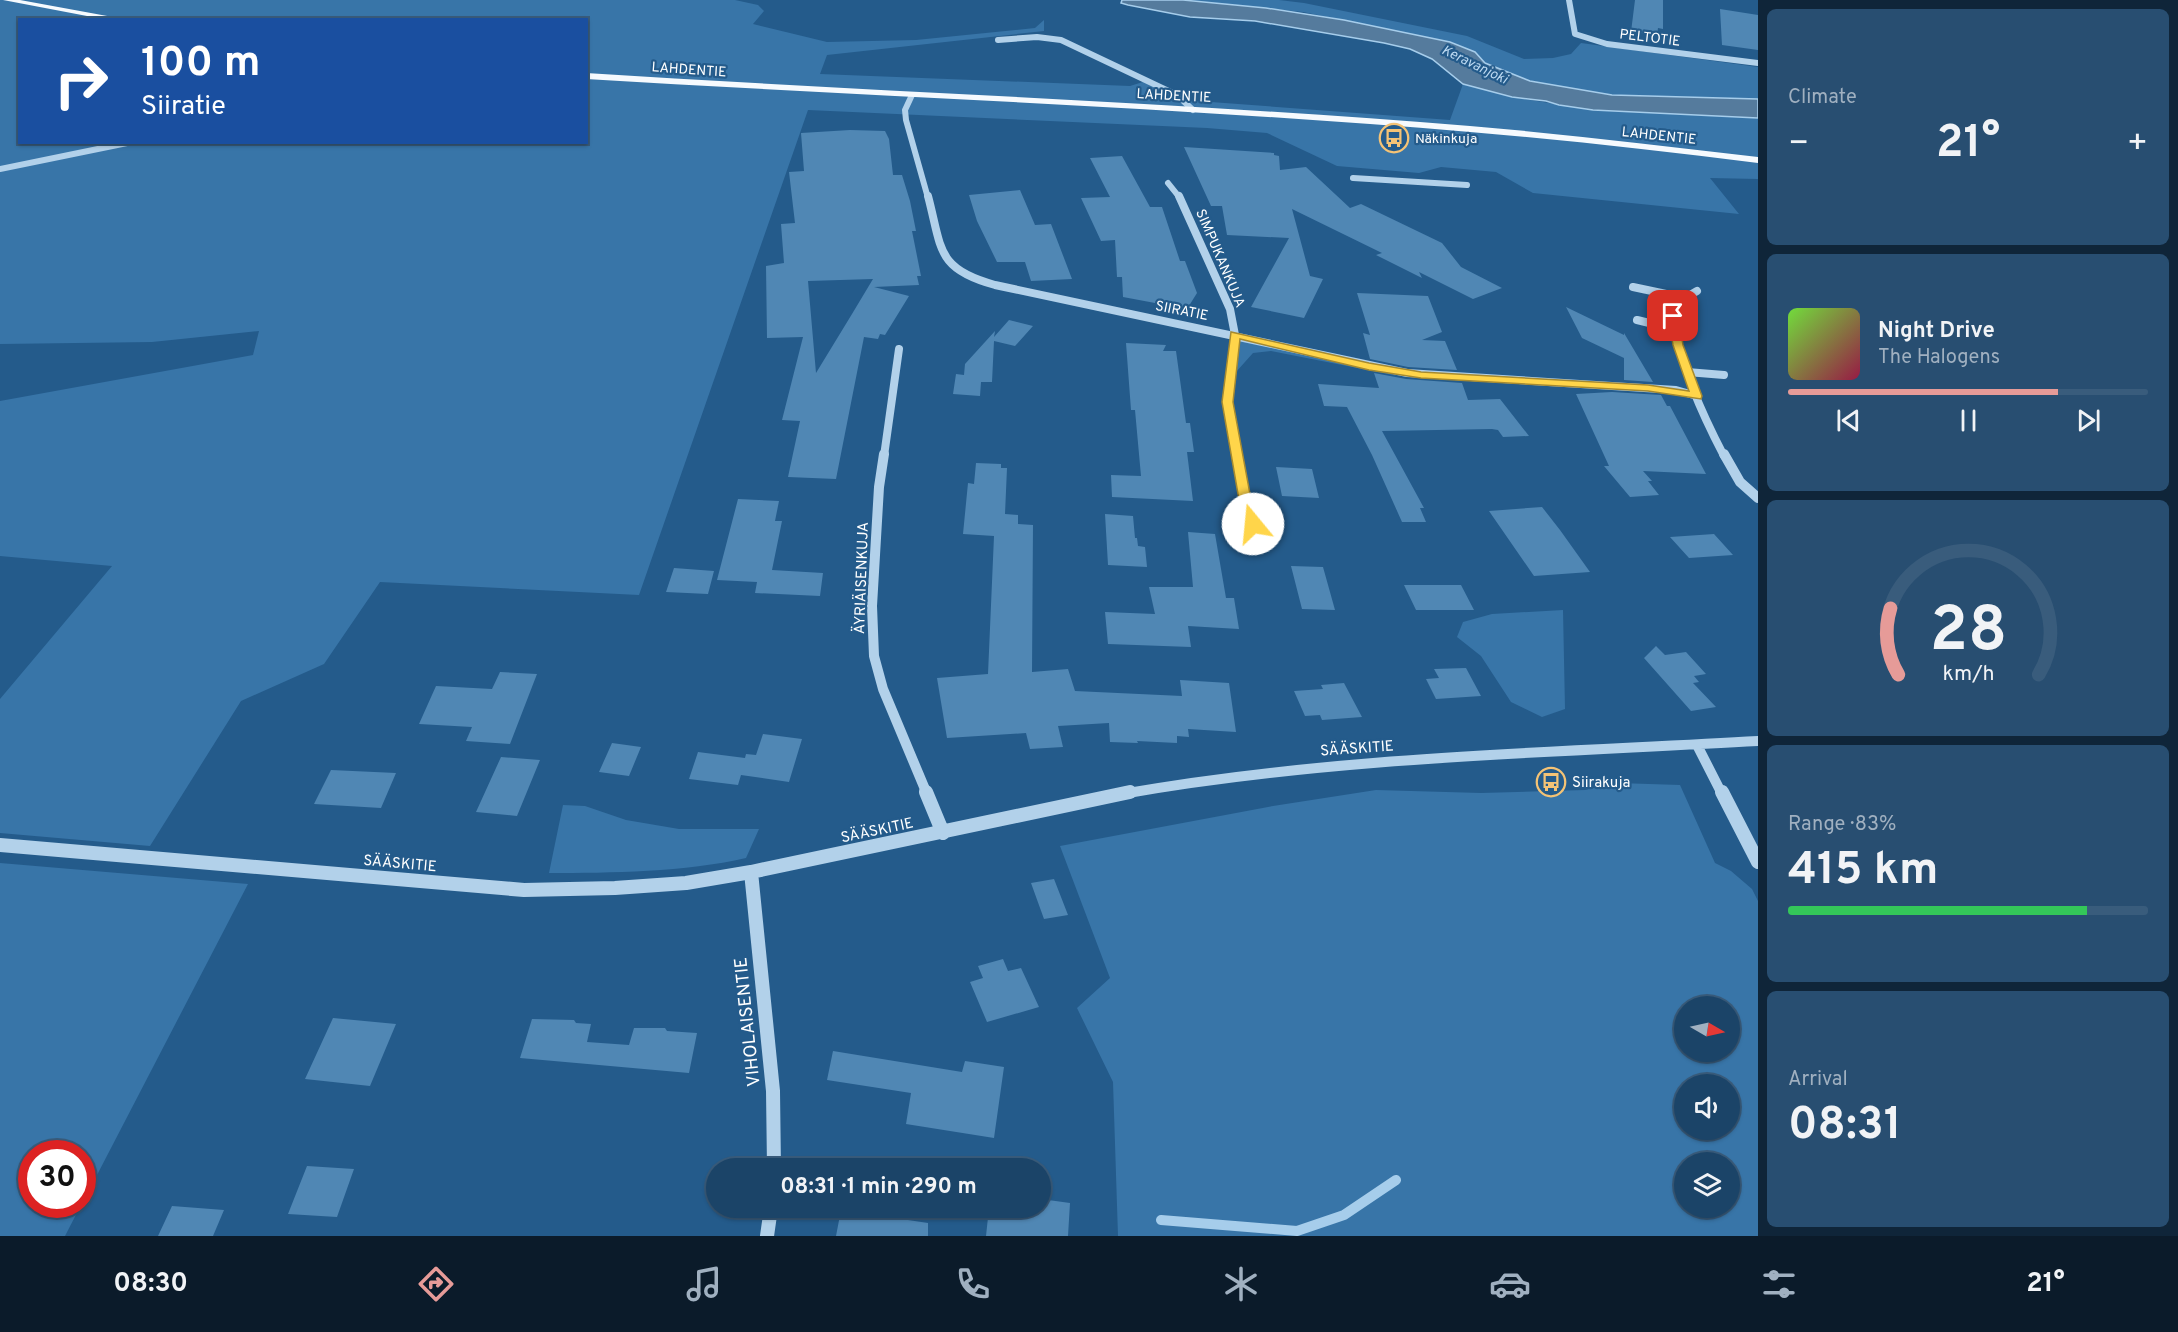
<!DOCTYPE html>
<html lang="en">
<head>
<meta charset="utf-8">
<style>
	:root { --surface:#1b4468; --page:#284e71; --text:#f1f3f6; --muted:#a0b0c0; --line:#395c7c; --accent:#e69b98 }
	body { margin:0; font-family:Overpass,sans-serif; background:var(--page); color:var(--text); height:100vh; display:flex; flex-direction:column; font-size:22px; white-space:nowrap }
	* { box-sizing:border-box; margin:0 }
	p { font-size:20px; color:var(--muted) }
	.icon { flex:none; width:33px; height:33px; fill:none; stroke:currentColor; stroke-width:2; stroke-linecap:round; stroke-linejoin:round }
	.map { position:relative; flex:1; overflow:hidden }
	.details { display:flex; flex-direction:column; gap:9px; padding:9px; background:#0f2539; width:420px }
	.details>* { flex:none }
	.guide { position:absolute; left:18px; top:18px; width:570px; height:126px; border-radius:0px; box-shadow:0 2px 4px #0004,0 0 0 2px var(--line); background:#1a4fa0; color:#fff; overflow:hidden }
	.needle { width:39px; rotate:99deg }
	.buttons { position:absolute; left:1674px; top:996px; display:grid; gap:12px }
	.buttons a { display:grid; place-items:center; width:66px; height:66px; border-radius:50%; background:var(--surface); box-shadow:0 2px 4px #0004,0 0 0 2px var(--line); font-size:30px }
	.speed { position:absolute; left:18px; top:1140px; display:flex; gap:12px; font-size:30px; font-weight:700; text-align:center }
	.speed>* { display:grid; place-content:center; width:78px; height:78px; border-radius:50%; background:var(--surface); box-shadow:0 2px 4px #0004,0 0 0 2px var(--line); line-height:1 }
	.speed .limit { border:9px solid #d22; background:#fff; color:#111 }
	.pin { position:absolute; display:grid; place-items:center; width:51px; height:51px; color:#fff; margin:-26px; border-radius:12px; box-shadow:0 3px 9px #0006 }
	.me { position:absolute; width:66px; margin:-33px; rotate:343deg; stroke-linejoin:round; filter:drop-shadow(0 0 4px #0008) }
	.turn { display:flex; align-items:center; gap:21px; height:126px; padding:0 24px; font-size:27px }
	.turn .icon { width:78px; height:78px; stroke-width:2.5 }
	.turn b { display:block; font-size:42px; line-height:51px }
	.big { font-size:45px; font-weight:700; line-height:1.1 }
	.details .widget { flex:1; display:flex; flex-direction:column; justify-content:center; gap:9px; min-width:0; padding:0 21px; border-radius:9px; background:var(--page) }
	.details .dial { align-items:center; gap:0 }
	.dial svg { height:156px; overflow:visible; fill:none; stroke:var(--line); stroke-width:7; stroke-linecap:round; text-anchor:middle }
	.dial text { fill:var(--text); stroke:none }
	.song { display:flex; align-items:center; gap:18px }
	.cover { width:72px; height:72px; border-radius:9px; background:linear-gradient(135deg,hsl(100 70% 55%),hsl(340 70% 35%)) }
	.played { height:6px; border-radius:3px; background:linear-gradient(90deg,var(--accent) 75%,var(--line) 75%) }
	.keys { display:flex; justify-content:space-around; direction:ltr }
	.heat { display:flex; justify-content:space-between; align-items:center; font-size:33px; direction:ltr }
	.charge { height:9px; border-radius:4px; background:linear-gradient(90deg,#34c759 83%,var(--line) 0) }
	.trip { position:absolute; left:706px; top:1158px; width:345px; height:60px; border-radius:30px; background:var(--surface); box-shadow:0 2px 4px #0004,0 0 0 2px var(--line); font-weight:700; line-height:60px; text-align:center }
	.dock { display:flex; height:96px; justify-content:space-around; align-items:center; background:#0b1b2a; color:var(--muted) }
	.dock .icon { width:42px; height:42px }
	.dock .on { color:var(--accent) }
	.dock b { font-size:27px; color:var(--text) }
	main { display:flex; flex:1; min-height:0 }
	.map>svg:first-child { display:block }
</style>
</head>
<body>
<main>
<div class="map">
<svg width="1758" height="1236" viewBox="0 0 1758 1236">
	<rect width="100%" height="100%" fill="#245b8b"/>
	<path fill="#3875a8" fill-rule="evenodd" d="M0,0H735L758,5L764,11L753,24L827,42L916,40L1035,28L1044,20V31L827,55L820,74L1130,86L1146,81L1184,100L1450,120L1463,84L1512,97L1593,110L1758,118V179L1710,178L1739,214L1533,193L1496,172L1441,167L1419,173L1337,166L1267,133L1207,128L808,110L639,595L380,582L324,664L241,701L150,846L0,833V699L112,566L0,556V401L253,355L259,331L152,342L0,344ZM20,20H586V142H20Z
		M1183,0H1279L1304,3L1467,36L1524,59L1553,58L1571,54L1581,43L1758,67V99L1612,95L1530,81L1485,63L1475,52L1450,42L1303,12Z
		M1235,335L1369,367L1398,376L1271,351L1253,353L1236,372L1229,373Z
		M1563,610L1565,709L1542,717L1511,702L1481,656L1457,637L1463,622L1492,614Z
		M1618,783L1680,785L1715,863L1731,871L1752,889L1758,901V1236H1118L1113,1082L1077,1008L1110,978L1060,846L1273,806L1376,790L1481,793L1585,790ZM1684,1006H1730V1052H1684ZM1684,1084H1730V1130H1684ZM1684,1162H1730V1208H1684Z
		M563,805L585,806L626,820L679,829H759L746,858C686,872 610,873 549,873Z
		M0,863L248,884L83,1202L82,1154H32V1204L81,1205L65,1236H0Z"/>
	<path fill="#557b9d" stroke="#a6cdeb" stroke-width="1.5" d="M1122,0H1183L1266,8L1344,20L1450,42L1475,52L1485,63L1530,81L1612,95L1758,99V118L1593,110L1559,105L1546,101L1512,97L1463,84L1432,59L1410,49L1384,43L1255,21L1190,17L1128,5L1121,3Z"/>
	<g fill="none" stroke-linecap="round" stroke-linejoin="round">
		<path stroke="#a6cdeb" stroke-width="10" d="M1161,1220L1297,1231L1344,1215L1396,1180"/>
	</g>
	<path fill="#5087b4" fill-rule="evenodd" d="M1635,0H1663V29L1658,28L1657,35L1631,32Z
		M1720,9L1758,15V50L1722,45Z
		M850,130L885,131L889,139L893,175H902L910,201L916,231H912L921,276H917L919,285L874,287L909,296L885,335L880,334L878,339L864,337L836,479L788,477L800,421L782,420L803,337L767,338L766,266L784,263L781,224L795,223L789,172L804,171L801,133ZM873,279L852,314L816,373L808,281Z
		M1184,147L1274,153V155L1279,156L1280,170L1306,167L1350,208L1361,204L1442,243L1461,267L1502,288L1473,299L1419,272L1422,278L1376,255L1382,253L1292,209L1310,276L1323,279L1304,318L1251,307L1289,238L1227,235L1222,206H1211Z
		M1122,156L1150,207H1162L1180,261H1185L1197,293L1187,309L1123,297L1122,277H1117L1115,240L1101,241L1081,198L1110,197L1090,158Z
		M1020,190L1035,225L1051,224L1072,279L1031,281L1025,262H997L977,221L969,195Z
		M1357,293L1428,296L1442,332L1422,340L1445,341L1457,370L1408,367L1370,359L1363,333L1370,335Z
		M1566,307L1624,335V333L1653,382L1624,380V358L1582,338Z
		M1009,320L1033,326L1015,346L994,341L992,382H981L980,396L953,394L956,374L964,375L965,364L995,331L994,337Z
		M1126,343L1166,345L1163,351H1176L1186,423H1190L1194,452H1187L1193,501L1112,497L1111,475L1141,476L1135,410H1131Z
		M1374,373L1406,379L1462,383L1468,400L1500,399L1529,436L1503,437L1498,430L1492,429L1382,431L1424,508H1420L1426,522H1402L1372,455L1347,407L1324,406L1318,384L1379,388Z
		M1612,392L1661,395L1667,406H1670L1706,474L1643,471L1652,481H1648L1659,495L1630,497L1604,466H1609L1576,394Z
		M976,463L1001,464V468H1007L1005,514L1018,515V524L1033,525L1032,672L1068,669L1075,691L1182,696L1180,680L1229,683L1236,732L1188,729L1189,737L1177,736V743L1137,741L1138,743L1110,742L1109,723L1058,726L1063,747L1030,749L1026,733L947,738L937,678L988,674L994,536L963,534L968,483L974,484Z
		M1276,467L1312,469L1319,498L1282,496Z
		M738,499L779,501L775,521H782L772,570L823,573L820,596L755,593L757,582L717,580Z
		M1542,507L1560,530L1590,572L1534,576L1489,511Z
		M1105,514L1133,516L1135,538H1137L1138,546L1145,547L1147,567L1108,565Z
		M1188,532L1215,534L1226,598H1234L1239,629L1188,626L1191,647L1108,644L1105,612L1155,614L1149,587H1193Z
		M1714,534L1733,555L1689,558L1670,537Z
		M1291,566L1323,567L1335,610L1302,609Z
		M674,568L714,571L708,594L666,592Z
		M1404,585H1461L1474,610H1416Z
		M1656,646L1665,655L1686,652L1706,674L1694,676L1699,682L1693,683L1716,707L1691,711L1644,658Z
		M1466,668L1481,696L1436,699L1426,679L1439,678L1434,669Z
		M500,672L537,674L510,744L466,741L472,727L419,724L436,686L492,689Z
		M1344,683L1362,717L1322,720L1320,715L1305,716L1294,691L1323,689L1321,685Z
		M763,734L802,739L789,782L741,775L738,785L689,779L698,752L745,758L746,754L756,755Z
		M612,743L641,747L629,776L599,772Z
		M501,757L540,760L517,816L476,812Z
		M331,770L396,773L381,808L314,804Z
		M1054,879L1068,915L1044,919L1031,883Z
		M1003,959L1008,971L1021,968L1039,1007L987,1022L970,982L983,978L978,966Z
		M333,1018L396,1024L370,1086L305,1079Z
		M532,1019L574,1020L576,1023L591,1024L587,1042L629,1045L634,1028H665L667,1031L697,1033L689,1073L520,1058Z
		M833,1051L962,1072L965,1061L1004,1067L994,1138L906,1124L911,1093L827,1080Z
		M307,1166L354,1169L337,1217L288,1214Z
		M1041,1199L1070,1203L1068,1236H986L989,1208H1041Z
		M172,1206L224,1210L213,1236H158Z
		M841,1210L928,1223V1236H836Z"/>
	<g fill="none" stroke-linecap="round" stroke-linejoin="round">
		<path stroke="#b2d1ea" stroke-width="6" d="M1569,0L1575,34L1607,44L1758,63
			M998,40L1037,37L1061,40L1177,95L1193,110
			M912,95L905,110L906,120L928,198
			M0,169L132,142
			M1353,178L1467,185
			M1168,183L1180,198"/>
		<path stroke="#b2d1ea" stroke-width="8" d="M928,196C942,249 936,269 995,285L1407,373L1676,390L1697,396
			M1179,196L1230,309L1235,335L1227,402L1237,456
			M1633,287L1685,298
			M1697,291L1685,298L1673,316C1680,365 1701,412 1724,456
			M1637,320L1674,329
			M1687,372L1724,375
			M884,456L899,349"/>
		<path stroke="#b2d1ea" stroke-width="10" d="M884,454L879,487L872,606L874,656L883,689L927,794
			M1237,454L1244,494L1253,524
			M1724,454L1740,482L1758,498
			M1697,745L1722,794
			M1122,794C1331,757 1546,753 1758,741"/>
		<path stroke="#b2d1ea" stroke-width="14" d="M926,792L943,833
			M1722,792L1758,862
			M0,845L524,890L615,888L686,883L751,872L1130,792
			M751,872L773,1091L774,1168
			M767,1236L771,1208"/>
		<path fill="#f6fafe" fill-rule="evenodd" d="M3,0H20L129,20H108Z
			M586,73C881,92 1176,102 1470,126C1566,134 1662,146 1758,157V163C1662,151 1566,140 1470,132C1176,107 881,97 586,79Z"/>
	</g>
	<path fill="#ffd54a" stroke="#a68a30" stroke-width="1.5" d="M1673,313L1678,316L1683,345L1702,396L1701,399L1648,391L1421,378L1369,370L1240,339L1233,402L1250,494L1259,524L1253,528L1247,524L1238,494L1222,402L1231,332L1369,363L1421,372L1648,385L1689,391L1673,345L1668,316Z"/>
	<defs>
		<g id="bus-ring" transform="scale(1.5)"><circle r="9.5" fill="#245b8b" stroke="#f5c375" stroke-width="1.5"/><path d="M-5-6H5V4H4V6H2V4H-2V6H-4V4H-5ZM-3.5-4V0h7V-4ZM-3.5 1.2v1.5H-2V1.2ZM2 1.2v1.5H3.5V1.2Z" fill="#f5c375"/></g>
	</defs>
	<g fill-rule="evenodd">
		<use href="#bus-ring" x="1394" y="138"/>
		<use href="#bus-ring" x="1551" y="782"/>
	</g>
	<g text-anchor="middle" stroke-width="4.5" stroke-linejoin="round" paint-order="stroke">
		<g font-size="14" fill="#fff" stroke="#245b8b">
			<text transform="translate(1650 37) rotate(7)" y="5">PELTOTIE</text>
			<text transform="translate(689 69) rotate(4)" y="5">LAHDENTIE</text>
			<text transform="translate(1174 95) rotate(3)" y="5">LAHDENTIE</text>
			<text transform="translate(1659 135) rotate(6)" y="5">LAHDENTIE</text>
			<text transform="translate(1221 258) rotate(67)" y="5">SIMPUKANKUJA</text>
			<text transform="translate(1182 310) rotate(11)" y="5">SIIRATIE</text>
		</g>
		<g font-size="14" font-style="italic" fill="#bddaf2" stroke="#245b8b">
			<text transform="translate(1475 64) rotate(26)" y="5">Keravanjoki</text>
		</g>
		<g font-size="14" fill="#fff" stroke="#245b8b" text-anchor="start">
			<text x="1415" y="143">Näkinkuja</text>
		</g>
		<g font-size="15" fill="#fff" stroke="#245b8b">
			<text transform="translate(861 578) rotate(-88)" y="5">ÄYRIÄISENKUJA</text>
			<text transform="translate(1357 748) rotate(-4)" y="5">SÄÄSKITIE</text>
			<text transform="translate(877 830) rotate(-12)" y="5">SÄÄSKITIE</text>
			<text transform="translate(400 863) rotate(5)" y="5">SÄÄSKITIE</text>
		</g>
		<g font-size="15" fill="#fff" stroke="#245b8b" text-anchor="start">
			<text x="1572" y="787">Siirakuja</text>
		</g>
		<g font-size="18" fill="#fff" stroke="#245b8b">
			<text transform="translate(747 1022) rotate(-96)" y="6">VIHOLAISENTIE</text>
		</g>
	</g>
</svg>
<div class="buttons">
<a><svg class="needle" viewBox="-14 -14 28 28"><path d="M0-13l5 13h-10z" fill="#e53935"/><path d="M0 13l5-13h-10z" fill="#a0b0c0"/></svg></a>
<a><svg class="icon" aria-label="sound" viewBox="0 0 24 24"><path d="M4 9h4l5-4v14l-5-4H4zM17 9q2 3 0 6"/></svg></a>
<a><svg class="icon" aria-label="layers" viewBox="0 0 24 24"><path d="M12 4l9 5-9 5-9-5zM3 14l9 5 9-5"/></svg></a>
</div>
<div class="speed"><div class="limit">30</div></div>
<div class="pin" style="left:1673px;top:316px;background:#d93025"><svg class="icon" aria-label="arrive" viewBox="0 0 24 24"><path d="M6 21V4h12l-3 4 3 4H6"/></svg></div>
<svg class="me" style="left:1253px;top:524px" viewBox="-20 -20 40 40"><circle r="19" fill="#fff"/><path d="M0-13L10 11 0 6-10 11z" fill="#ffd54a"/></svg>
<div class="trip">08:31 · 1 min · 290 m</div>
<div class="guide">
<div class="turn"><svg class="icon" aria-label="right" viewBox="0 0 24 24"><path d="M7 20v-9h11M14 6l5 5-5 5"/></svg><div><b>100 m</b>Siiratie</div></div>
</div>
</div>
<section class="details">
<div class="widget"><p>Climate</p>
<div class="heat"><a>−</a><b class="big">21°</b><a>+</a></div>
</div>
<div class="widget">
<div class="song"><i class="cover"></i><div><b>Night Drive</b><p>The Halogens</p></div></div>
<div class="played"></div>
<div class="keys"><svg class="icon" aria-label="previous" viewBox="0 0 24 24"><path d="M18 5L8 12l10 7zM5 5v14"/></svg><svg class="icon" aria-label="pause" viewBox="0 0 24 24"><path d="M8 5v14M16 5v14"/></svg><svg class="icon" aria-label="next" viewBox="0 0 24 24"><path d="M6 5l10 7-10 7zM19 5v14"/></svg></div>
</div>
<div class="widget dial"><svg viewBox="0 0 100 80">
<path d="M14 69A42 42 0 1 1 86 69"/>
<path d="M14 69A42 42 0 0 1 10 35" stroke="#e69b98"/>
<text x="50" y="56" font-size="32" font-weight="700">28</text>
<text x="50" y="72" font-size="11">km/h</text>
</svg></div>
<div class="widget"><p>Range · 83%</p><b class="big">415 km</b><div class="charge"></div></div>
<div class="widget"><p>Arrival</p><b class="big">08:31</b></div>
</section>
</main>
<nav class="dock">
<b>08:30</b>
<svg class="icon on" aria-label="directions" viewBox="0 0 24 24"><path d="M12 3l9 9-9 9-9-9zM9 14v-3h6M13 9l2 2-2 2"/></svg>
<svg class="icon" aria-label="music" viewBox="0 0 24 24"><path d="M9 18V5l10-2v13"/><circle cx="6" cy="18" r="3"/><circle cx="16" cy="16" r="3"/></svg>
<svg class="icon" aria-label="phone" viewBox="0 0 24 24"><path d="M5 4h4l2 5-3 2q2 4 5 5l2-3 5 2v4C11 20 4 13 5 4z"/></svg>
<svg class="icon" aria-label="climate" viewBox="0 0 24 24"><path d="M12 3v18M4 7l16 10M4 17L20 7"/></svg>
<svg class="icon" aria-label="car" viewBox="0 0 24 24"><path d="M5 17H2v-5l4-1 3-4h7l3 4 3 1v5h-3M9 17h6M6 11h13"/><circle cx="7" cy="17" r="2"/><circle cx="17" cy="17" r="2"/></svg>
<svg class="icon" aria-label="filters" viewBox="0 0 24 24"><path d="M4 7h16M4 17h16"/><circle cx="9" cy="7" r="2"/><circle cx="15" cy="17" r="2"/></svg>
<b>21°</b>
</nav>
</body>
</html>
